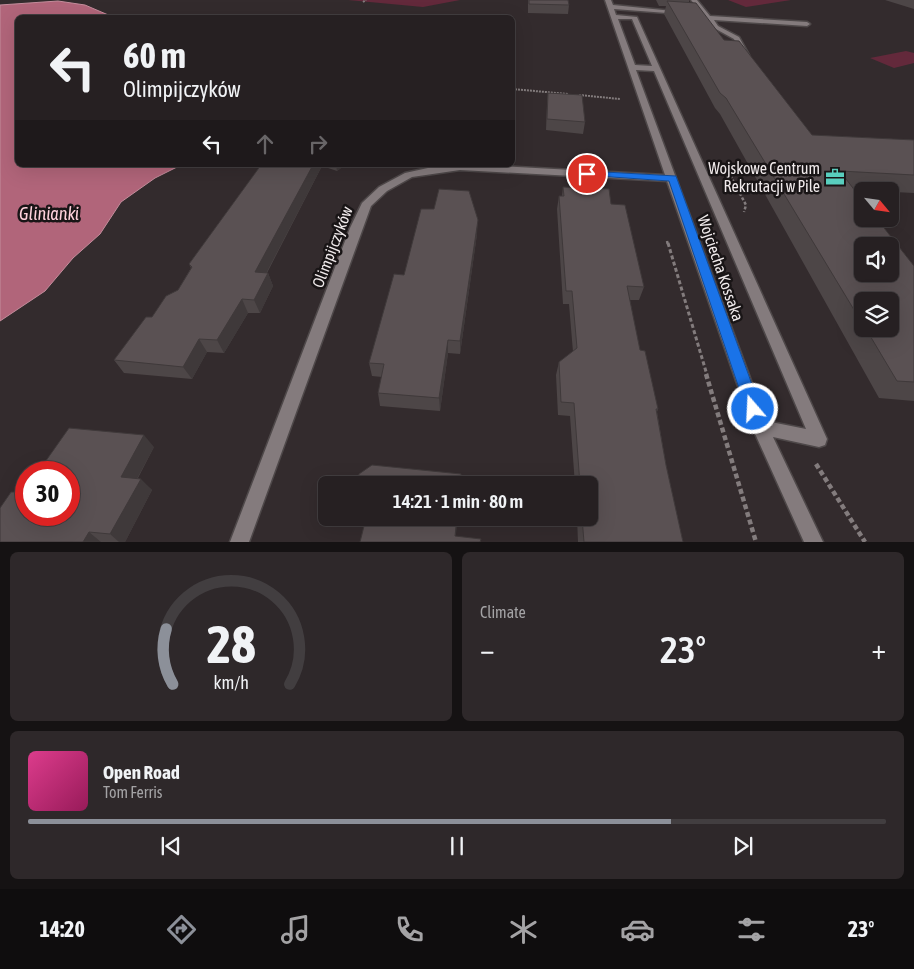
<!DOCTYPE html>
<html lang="en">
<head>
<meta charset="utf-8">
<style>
	:root { --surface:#262022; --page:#2e282a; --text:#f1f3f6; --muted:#a4a3a5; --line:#423e40; --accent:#8c9099 }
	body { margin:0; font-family:"Asap Condensed",sans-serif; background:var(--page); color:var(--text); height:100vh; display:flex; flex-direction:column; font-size:19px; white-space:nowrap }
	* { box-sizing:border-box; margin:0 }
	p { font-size:16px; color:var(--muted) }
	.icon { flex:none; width:28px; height:28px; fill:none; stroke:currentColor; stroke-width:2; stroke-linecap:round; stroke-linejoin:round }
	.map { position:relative; height:542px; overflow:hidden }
	.side { display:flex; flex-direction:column; gap:10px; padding:10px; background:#151213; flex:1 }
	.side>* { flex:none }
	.hud { position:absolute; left:15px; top:15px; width:500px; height:152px; border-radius:8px; box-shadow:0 5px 20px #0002,0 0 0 1px var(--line); background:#262022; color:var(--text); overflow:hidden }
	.needle { width:32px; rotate:119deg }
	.tools { position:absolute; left:854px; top:182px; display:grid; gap:10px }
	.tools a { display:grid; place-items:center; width:45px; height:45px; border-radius:8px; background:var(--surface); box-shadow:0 5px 20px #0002,0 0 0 1px var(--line); font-size:25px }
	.speed { position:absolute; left:15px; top:461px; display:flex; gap:10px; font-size:25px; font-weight:700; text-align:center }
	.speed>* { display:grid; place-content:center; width:65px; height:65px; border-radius:50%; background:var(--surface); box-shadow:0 5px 20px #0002,0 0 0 1px var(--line); line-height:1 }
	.speed .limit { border:8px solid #d22; background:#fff; color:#111 }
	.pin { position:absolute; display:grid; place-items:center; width:42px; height:42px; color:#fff; margin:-21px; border:2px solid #fff; border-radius:50%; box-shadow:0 1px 5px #0007 }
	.me { position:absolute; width:55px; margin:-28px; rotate:341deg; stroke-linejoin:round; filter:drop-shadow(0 0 4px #0008) }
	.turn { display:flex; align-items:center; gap:18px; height:105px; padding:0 25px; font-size:22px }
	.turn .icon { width:65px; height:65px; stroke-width:2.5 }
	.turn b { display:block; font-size:35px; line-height:42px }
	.lanes { display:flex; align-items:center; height:48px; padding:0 25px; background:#0003; justify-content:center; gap:25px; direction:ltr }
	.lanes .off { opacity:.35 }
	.big { font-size:38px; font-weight:600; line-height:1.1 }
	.side .tile { flex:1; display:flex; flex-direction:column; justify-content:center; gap:8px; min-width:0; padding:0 18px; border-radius:8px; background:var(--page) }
	.side .dial { align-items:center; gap:0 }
	.dial svg { height:130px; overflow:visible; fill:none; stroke:var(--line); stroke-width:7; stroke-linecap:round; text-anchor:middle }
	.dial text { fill:var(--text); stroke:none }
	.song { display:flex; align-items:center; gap:15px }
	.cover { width:60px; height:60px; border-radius:8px; background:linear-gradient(135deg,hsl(330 70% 55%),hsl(330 70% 35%)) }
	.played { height:5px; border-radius:2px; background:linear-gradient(90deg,var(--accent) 75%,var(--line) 75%) }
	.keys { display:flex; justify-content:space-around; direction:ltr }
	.heat { display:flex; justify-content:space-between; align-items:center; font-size:28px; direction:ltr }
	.side .tiles { flex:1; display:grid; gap:10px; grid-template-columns:1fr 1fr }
	.tile:last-child { grid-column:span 2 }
	.trip { position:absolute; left:318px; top:476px; width:280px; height:50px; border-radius:8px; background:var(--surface); box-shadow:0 5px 20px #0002,0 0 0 1px var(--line); font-weight:600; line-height:50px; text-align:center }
	.dock { display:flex; height:80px; justify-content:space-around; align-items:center; background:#0f0d0e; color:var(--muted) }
	.dock .icon { width:35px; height:35px }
	.dock .current { color:var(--accent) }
	.dock b { font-size:22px; color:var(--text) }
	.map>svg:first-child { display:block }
</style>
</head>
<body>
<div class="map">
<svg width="914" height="542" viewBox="0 0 914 542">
	<rect width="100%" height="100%" fill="#332b2d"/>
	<path fill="#63293b" d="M348,0H460L423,7Z
		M728,0H791L746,7Z
		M906,51L914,53V63L894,68L870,58Z"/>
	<path fill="#b1657a" stroke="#c48d9c" d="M58,1L85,5L113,17L18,18V165H181L155,178L121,202L100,234L73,258L45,291L0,321V5Z"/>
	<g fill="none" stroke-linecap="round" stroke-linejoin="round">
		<g stroke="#4e4849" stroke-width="3">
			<path id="minor" d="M605,0H611L613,5L683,12L680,14L614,9L616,15L637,17L827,439L825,445L819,447L773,437L823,542H804L752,427L667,181L460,170L412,177L387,191L371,206L249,542H230L350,228L362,203L379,187L405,173L437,166L479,165L665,175ZM618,19H632L652,66L635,65ZM636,70L654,71L806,429L766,421Z
				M691,0H697L710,16L807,22L810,24L807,26L714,20L718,26L739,37L749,55L745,57L741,55L734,39L714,28Z"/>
		</g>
		<path stroke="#837c7d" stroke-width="2" stroke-dasharray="2 1" stroke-linecap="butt" d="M363,2L366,0
			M512,89L568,94
			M579,95L620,99"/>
		<path stroke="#837c7d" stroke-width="2.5" stroke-dasharray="3 2" stroke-linecap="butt" d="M728,171L746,205L744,212
			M667,241L668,245"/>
		<path stroke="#837c7d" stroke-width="3" stroke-dasharray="4 2.5" stroke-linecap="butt" d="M668,243L707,375"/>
		<path stroke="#837c7d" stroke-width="4.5" stroke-dasharray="5 3" stroke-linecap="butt" d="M706,374L756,542
			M816,464L865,542"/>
		<use href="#minor" fill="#847b7d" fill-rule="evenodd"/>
	</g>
	<path fill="#4d4647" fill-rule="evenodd" d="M528,0H568L569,5L568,14L528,13Z
		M656,0H689V2L812,135L914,140V193L854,190L914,266V401L879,398L720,114L715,108L664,14L666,6H659ZM862,301L890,329H862Z
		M885,0H914V9Z
		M548,93L585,122L583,134L546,130L547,104Z
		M261,165H345L337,171L322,166L267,273H268L273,286L260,313H248L224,353L207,352L192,379L124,373L114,360L152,317L178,290L191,268L189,264Z
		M563,187L611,204L644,287L639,300H629L640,350L658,409L657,412L666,465L683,542H578L577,518H589V485H575L570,416L558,415L556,375L559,362L573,352L569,304H563L557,209L559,196H562Z
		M477,234L460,354L448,353L440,411L380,406L378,393L382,377L372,376L369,363L404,275Z
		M154,447L138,478L152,490L125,542H0L24,492Z"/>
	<path fill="#3f393a" d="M313,165H322V166L260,285L255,272Z
		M336,165H345L337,171Z
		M478,220L477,234L460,354V341Z
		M268,273L273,286L260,313L254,300Z
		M242,299L248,313L224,353L217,340Z
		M199,339L207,352L192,379L183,367Z
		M448,340V353L440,411L439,398Z
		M144,435L154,447L132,488L121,477Z
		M141,479L152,490L125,542H119L110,534Z
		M457,518H458L455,542V536Z
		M89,532L101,542H83Z"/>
	<path fill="#5a5153" stroke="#3f393a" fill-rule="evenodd" d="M529,0H568L569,5L529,4Z
		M667,1L696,3L724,40L739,41L812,135L914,140V175L840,171L862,200V219H877L914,266V382L897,381L866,329H890V301H862V323L726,98L720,93ZM862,246H890V274H862Z
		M548,93L582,95L585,122L547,119Z
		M261,165H313L255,272L268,273L254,300L242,299L217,340L199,339L183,367L114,360L146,317H152L166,296L178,290L192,267L189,264Z
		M563,187L609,189L611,204L625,205L644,287L627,286L640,350L645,351L658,409H656L666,465L683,542H584L582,518H589V485H580L574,403L561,402L559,362L577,348L572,291H566L559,196H564Z
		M439,189L469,191L478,220L460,341L448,340L439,398L378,393L384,364L369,363L394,274L404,275L421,209H434Z
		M69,428L144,435L121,477L141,479L110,534L89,532L83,542H0V508L11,492H24L26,490V515H69V472H38Z
		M372,465L461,474L460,485H357L359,474Z
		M366,518H457L455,536L481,539L480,542H360Z"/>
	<path fill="#1a73e8" stroke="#114b97" d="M587,171L676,176L761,409L759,414L753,416L748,414L746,409L669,181L584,175V172Z"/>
	<defs>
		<g id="office-bare" transform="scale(1.5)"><path d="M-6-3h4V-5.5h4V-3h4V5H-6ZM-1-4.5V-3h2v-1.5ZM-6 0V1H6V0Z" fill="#59cebe" stroke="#191516" stroke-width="2.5" paint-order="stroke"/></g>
	</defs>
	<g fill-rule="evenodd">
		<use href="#office-bare" x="835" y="177"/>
	</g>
	<g text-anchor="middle" stroke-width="5" stroke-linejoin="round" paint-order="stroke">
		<g font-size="16" fill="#f1ebec" stroke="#191516" text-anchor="end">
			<text x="820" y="174">Wojskowe Centrum<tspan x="820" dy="18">Rekrutacji w Pile</tspan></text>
		</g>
		<g font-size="16" fill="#f1ebec" stroke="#191516">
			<text transform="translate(332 247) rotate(-69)" y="6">Olimpijczyków</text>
			<text transform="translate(721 268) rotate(71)" y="6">Wojciecha Kossaka</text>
		</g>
		<g font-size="18" font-style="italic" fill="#ffd2dc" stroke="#191516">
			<text x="49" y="220">Glinianki</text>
		</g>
	</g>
</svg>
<div class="tools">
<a><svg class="needle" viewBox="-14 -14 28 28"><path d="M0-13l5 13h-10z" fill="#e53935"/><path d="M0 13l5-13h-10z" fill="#a4a3a5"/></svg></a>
<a><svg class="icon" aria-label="sound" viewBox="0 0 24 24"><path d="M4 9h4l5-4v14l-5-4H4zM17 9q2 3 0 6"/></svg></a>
<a><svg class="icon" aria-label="layers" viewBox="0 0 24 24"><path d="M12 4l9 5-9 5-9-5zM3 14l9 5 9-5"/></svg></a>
</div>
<div class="speed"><div class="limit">30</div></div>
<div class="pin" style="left:587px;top:174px;background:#d93025"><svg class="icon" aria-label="arrive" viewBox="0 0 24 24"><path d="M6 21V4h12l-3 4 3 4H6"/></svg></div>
<svg class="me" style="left:753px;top:409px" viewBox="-20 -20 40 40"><circle r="17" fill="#1a73e8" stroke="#fff" stroke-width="3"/><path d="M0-11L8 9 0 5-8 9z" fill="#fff"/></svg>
<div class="trip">14:21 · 1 min · 80 m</div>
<div class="hud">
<div class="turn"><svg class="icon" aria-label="left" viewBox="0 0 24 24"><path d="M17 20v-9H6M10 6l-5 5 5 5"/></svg><div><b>60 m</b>Olimpijczyków</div></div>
<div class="lanes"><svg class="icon" aria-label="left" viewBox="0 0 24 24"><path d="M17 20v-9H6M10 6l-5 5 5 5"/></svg><svg class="icon off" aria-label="ahead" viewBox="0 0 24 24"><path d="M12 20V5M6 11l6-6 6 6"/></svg><svg class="icon off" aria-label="right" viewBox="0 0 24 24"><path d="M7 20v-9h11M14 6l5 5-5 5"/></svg></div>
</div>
</div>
<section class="side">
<div class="tiles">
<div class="tile dial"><svg viewBox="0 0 100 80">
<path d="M14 69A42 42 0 1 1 86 69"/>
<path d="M14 69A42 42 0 0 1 10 35" stroke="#8c9099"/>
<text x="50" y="56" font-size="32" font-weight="700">28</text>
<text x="50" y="72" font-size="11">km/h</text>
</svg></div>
<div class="tile"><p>Climate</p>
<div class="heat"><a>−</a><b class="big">23°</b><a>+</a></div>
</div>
<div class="tile">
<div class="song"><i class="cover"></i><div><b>Open Road</b><p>Tom Ferris</p></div></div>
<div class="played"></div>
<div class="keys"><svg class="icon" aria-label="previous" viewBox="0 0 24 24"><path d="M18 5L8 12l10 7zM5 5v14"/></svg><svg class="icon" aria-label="pause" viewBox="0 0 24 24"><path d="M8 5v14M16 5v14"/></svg><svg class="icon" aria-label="next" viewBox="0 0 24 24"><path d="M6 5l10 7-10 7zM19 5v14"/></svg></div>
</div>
</div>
</section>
<nav class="dock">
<b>14:20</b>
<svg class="icon current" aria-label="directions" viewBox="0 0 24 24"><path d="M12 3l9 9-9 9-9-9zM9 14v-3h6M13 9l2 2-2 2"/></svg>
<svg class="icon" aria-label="music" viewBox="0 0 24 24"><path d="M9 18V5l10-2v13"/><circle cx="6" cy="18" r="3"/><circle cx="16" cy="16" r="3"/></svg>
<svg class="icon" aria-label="phone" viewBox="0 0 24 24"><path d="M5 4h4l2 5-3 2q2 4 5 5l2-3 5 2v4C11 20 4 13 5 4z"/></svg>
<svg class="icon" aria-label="climate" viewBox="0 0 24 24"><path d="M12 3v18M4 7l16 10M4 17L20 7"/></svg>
<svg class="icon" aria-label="car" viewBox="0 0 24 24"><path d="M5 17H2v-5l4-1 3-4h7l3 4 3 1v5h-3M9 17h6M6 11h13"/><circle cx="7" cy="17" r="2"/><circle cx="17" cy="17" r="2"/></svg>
<svg class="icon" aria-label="filters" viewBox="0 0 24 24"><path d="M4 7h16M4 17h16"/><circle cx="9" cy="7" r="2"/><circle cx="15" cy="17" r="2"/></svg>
<b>23°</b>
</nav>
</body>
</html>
